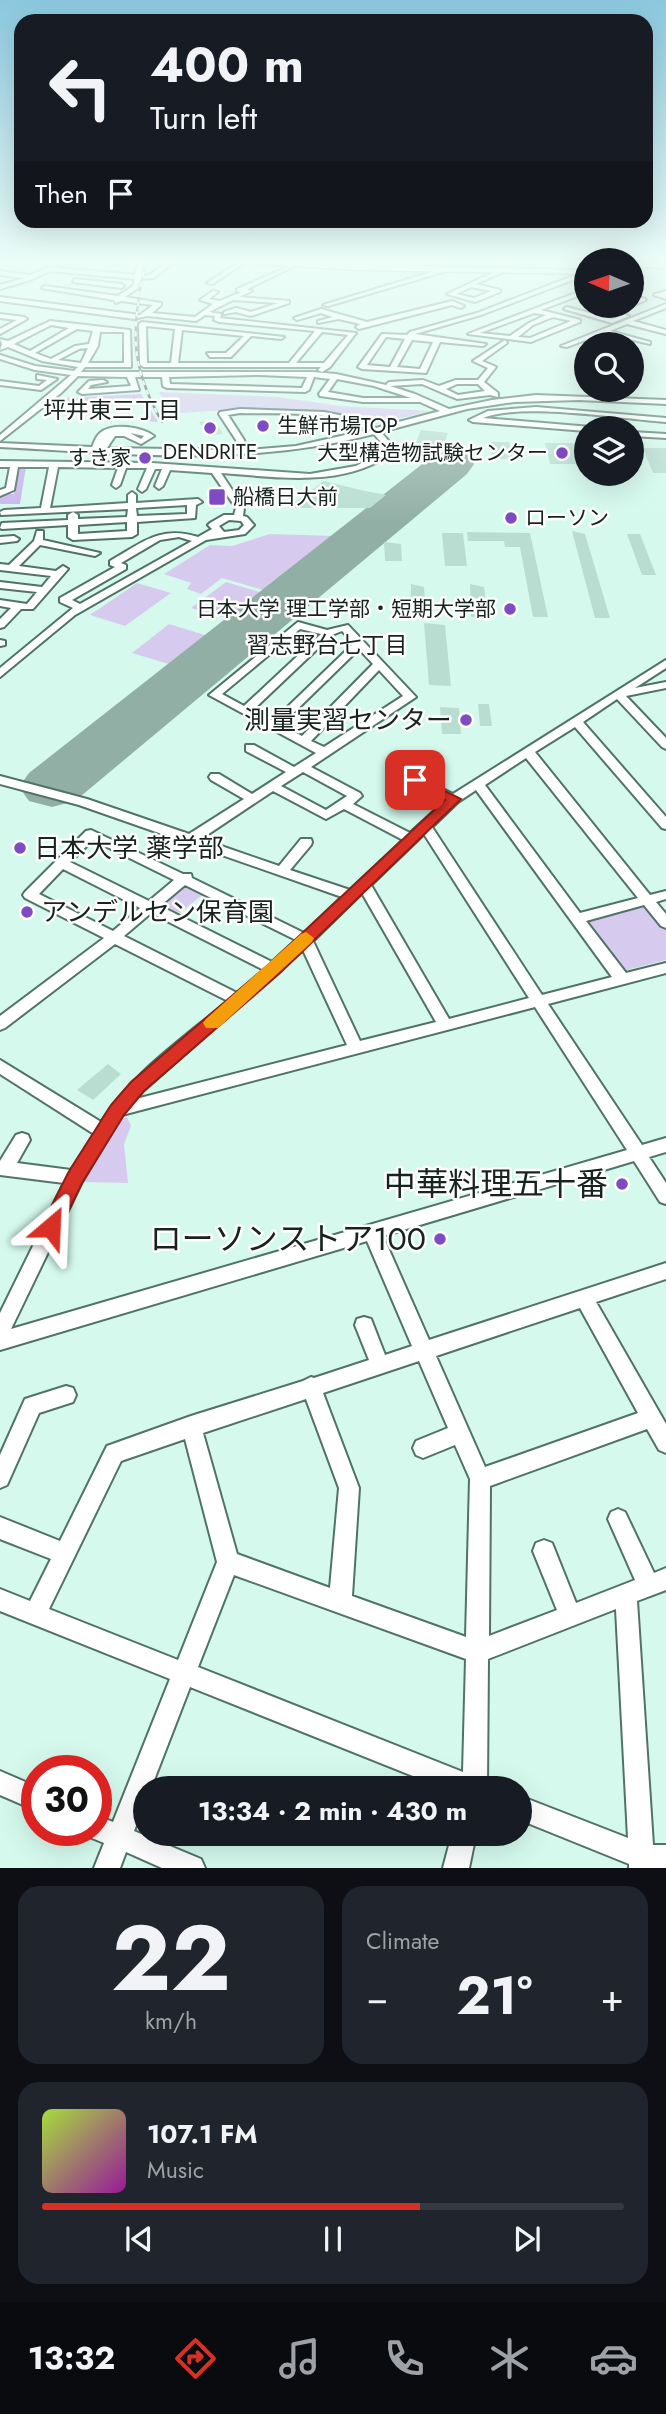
<!DOCTYPE html>
<html lang="en">
<head>
<meta charset="utf-8">
<style>
	:root { --surface:#171b24; --page:#20242c; --text:#f1f3f6; --muted:#9ea1a6; --line:#363941; --accent:#d93025 }
	body { margin:0; font-family:Jost,"Noto Sans JP",sans-serif; background:var(--page); color:var(--text); height:100vh; display:flex; flex-direction:column; font-size:26px; white-space:nowrap }
	* { box-sizing:border-box; margin:0 }
	p { font-size:23px; color:var(--muted) }
	.icon { flex:none; width:38px; height:38px; fill:none; stroke:currentColor; stroke-width:2; stroke-linecap:round; stroke-linejoin:round }
	.map { position:relative; height:1868px; overflow:hidden }
	.panel { display:flex; flex-direction:column; gap:18px; padding:18px; background:#0d0f14; flex:1 }
	.panel>* { flex:none }
	.top-card { position:absolute; left:14px; top:14px; width:639px; height:214px; border-radius:21px; box-shadow:0 7px 28px #0002; background:#171b24; color:var(--text); overflow:hidden }
	.needle { width:46px; rotate:272deg }
	.fabs { position:absolute; left:574px; top:248px; display:grid; gap:14px }
	.fabs a { display:grid; place-items:center; width:70px; height:70px; border-radius:50%; background:var(--surface); box-shadow:0 7px 28px #0002; font-size:35px }
	.speed { position:absolute; left:21px; top:1755px; display:flex; gap:14px; font-size:35px; font-weight:700; text-align:center }
	.speed>* { display:grid; place-content:center; width:91px; height:91px; border-radius:50%; background:var(--surface); box-shadow:0 7px 28px #0002; line-height:1 }
	.speed .limit { border:10px solid #d22; background:#fff; color:#111 }
	.pin { position:absolute; display:grid; place-items:center; width:60px; height:60px; color:#fff; margin:-30px; border-radius:14px; box-shadow:0 4px 10px #0006 }
	.me { position:absolute; width:77px; margin:-38px; rotate:26deg; stroke-linejoin:round; filter:drop-shadow(0 0 5px #0008) }
	.turn { display:flex; align-items:center; gap:24px; height:147px; padding:0 21px; font-size:32px }
	.turn .icon { width:91px; height:91px; stroke-width:2.5 }
	.turn b { display:block; font-size:49px; line-height:60px }
	.then { display:flex; align-items:center; height:66px; padding:0 21px; background:#0003; gap:14px; font-size:26px }
	.big { font-size:52px; font-weight:700; line-height:1.1 }
	.panel .tile { flex:1; display:flex; flex-direction:column; justify-content:center; gap:10px; min-width:0; padding:0 24px; border-radius:21px; background:var(--page) }
	.panel .dial { align-items:center; gap:0 }
	.dial b { font-size:91px; line-height:1 }
	.song { display:flex; align-items:center; gap:21px }
	.cover { width:84px; height:84px; border-radius:10px; background:linear-gradient(135deg,hsl(80 70% 55%),hsl(300 70% 35%)) }
	.played { height:7px; border-radius:4px; background:linear-gradient(90deg,var(--accent) 65%,var(--line) 65%) }
	.keys { display:flex; justify-content:space-around; direction:ltr }
	.heat { display:flex; justify-content:space-between; align-items:center; font-size:38px; direction:ltr }
	.panel .tiles { flex:1; display:grid; gap:18px; grid-template-columns:1fr 1fr }
	.tile:last-child { grid-column:span 2 }
	.trip { position:absolute; left:133px; top:1776px; width:399px; height:70px; border-radius:35px; background:var(--surface); box-shadow:0 7px 28px #0002; font-weight:700; line-height:70px; text-align:center }
	.tab-bar { display:flex; height:112px; justify-content:space-around; align-items:center; background:#090b0e; color:var(--muted) }
	.tab-bar .icon { width:49px; height:49px }
	.tab-bar .selected { color:var(--accent) }
	.tab-bar b { font-size:32px; color:var(--text) }
	.map>svg:first-child { display:block }
</style>
</head>
<body>
<div class="map">
<svg width="666" height="1868" viewBox="0 0 666 1868">
	<rect width="100%" height="100%" fill="#d5faed"/>
	<path fill="#d6cbee" d="M159,392L278,397L341,406L430,411L372,425L357,418L333,414L242,409L181,413L170,409Z
		M270,534L335,536L263,590L222,578L201,594L187,589L191,583L164,574L210,545L232,546Z
		M226,582L263,593L230,619L191,608Z
		M137,583L171,593L125,626L90,615Z
		M169,624L208,636L172,665L132,653Z
		M187,880L208,890L180,913L157,904Z
		M645,905L666,927V960L623,971L587,922L588,919Z
		M127,1117L131,1126L124,1144L128,1183L82,1182L115,1122Z"/>
	<path fill="#c9b6ec" d="M141,394L158,422L145,421L151,419L142,404L125,406L55,402L61,398Z
		M17,467H26L20,504H0V494H14Z"/>
	<g fill="none" stroke-linecap="round" stroke-linejoin="round">
		<path fill="#92afa5" fill-rule="evenodd" d="M451,450L467,454L474,464L467,474L75,801L52,807L29,801L19,787L29,773L435,454Z"/>
	</g>
	<path fill="#b9ded1" d="M214,420L223,434L209,435L199,422Z
		M421,430L448,433L440,456L412,453Z
		M490,442H509L513,459H492Z
		M545,443H573L580,464H550Z
		M643,448H666V473H653Z
		M324,481L365,491L386,495L370,508H287Z
		M572,531L585,534L610,618H595Z
		M467,532L530,533L548,617H533L520,547H505L504,541H468Z
		M442,533H463L467,566H445Z
		M627,534H640L656,575H642Z
		M384,542L401,544L402,561H385Z
		M411,584L424,587L426,617H410Z
		M470,584L484,587L488,617H471Z
		M424,623L445,625L451,686L429,685Z
		M478,704H489L492,726H480Z
		M440,707L459,708L461,734H442Z
		M108,1064L121,1074L93,1100L77,1090Z"/>
	<g fill="none" stroke-linecap="round" stroke-linejoin="round">
		<g stroke="#517267" stroke-width="4">
			<path id="minor" d="M138,262H144L141,276C155,277 161,261 174,262L154,278L141,279L138,288L125,297L161,303V305L152,313L195,317L213,304L200,300L213,291L218,292L209,299L220,301L241,292L237,291V289L297,263V265L247,289L252,291L239,297L289,301V303L251,316L236,312L224,314V312L236,308L251,312L278,303L233,300L209,312L221,314L220,318L356,333L330,367L322,372L318,370L321,367H144L140,365L139,324L142,322L284,337L281,339L251,336L231,357H210L207,353H226L244,336L182,330L178,363H289L315,331L219,322L214,320L215,316L205,315L196,321L147,316L134,319L0,301V297L140,315L153,305L121,301L116,303L114,300L42,288L45,286L118,296L133,286L135,279L51,271L30,280L0,289V285L25,278L0,275V271L30,275L50,267L135,275ZM146,326L175,329L171,363H147ZM322,332L348,335L324,363H296Z
				M240,262H246L212,284L207,283Z
				M329,262H337L321,268L318,266Z
				M359,262H396L383,266Z
				M423,262H431L409,270L404,269Z
				M448,267L450,270L328,306L323,305Z
				M503,268L505,271L476,284L500,290V292L475,302L447,294ZM471,287L491,291L474,298L456,294Z
				M578,271H582L583,276L481,315L415,334L486,344L483,346L440,342L426,373L362,369L358,367L382,334L407,335L410,332L477,313L578,274ZM386,337L405,339L390,367L367,365ZM412,340L433,342L420,369L397,367Z
				M75,279L121,284L124,286L121,288L73,282Z
				M586,289V293L541,310L580,320V322L531,342L468,334ZM534,313L546,315L529,323L510,336L480,333ZM553,317L571,321L530,338L518,337L533,325Z
				M666,291V299L654,295L655,294Z
				M632,295L645,299L646,300L632,306V302L636,300L632,299Z
				M452,301L464,306L461,308L452,305L359,329L356,327L360,324L339,319L318,323V321L333,317L321,313L297,320L294,318L321,309L367,322Z
				M666,304V308L633,321L666,330V334L627,324L610,331L650,342V344L604,333L567,347L561,346Z
				M598,306L629,316L612,323L564,309L567,307L612,319L619,316L594,308Z
				M0,314L24,317L27,319L0,334V329L17,320L0,318Z
				M50,321L130,330L131,367H85L81,372H312L336,374L386,385L389,382L423,380L439,386L456,380H478L488,368L473,361L505,340L507,343L482,361L496,367L484,382L498,393V397L490,395L457,399L422,384L390,386L415,394L449,409L492,400L536,395L666,400V404L579,400L514,402L467,409L381,432L396,450C347,489 279,477 221,473L244,508L243,516L247,517L254,525L245,534L206,540L75,615L0,677V668L73,608L60,602V598L115,567L110,565V561C142,543 160,525 198,537L212,529L208,525L210,523L224,515H234L236,508L212,473L170,470L163,486L159,489L155,486L162,469H155L146,489L142,492L138,489L147,468H126L120,485L116,488L112,485L118,468L58,467L50,508L128,503V495L132,492L136,495V503L198,499L202,502L196,505L195,518L137,522V534L132,537L73,540L68,537V525L2,529L0,528L2,523L68,520V515L73,512L78,515V519L127,517L128,509L1,515L0,512L4,510L41,508L49,467H18L14,490L0,496V490L6,488L10,467H0V461L152,463L310,474L356,466L387,449L374,434C247,467 129,454 0,447V443L92,447C94,443 96,436 100,433C113,422 142,427 154,436L141,444L124,436H115L107,448L238,450L236,440L219,414L220,412L240,409L324,412L349,417L376,428L440,411L420,402H363L320,396L319,394L330,379L314,377L309,390L305,392L167,388L163,386L162,377H135L139,390L82,394L78,392L89,381L103,380L107,382L91,385L88,389L131,386L127,377L78,376L61,393L0,441V435L71,375L35,370L0,359V355L35,366L74,371L78,367L42,361L8,347L0,350L2,344L0,339L8,341ZM51,325L69,328L30,351L14,344ZM77,329L93,331L89,344L75,346L51,359L35,353ZM100,332H124V363H88L98,346ZM88,348L81,363L58,360L79,349ZM259,375L307,377L302,388L170,384L169,377ZM337,379L374,386L411,398H363L328,392ZM457,384H478L485,391L458,395L446,389ZM240,413C278,414 336,409 368,430L296,446L247,450L244,440L228,415ZM130,433L144,436L141,439ZM187,505V514L137,516L136,508ZM229,520L241,521L244,525L239,530L224,532L219,526ZM127,522V531L78,534V525ZM179,537L192,541L80,604L72,600L126,569V565L121,563L160,540Z
				M37,375L57,379L41,390L0,385V381L39,386L47,380L37,379Z
				M536,407L666,418V422C622,419 521,402 483,418L591,427L595,429H586V431L473,422L469,420L488,411Z
				M632,432L666,434V438L632,436Z
				M37,531H43V540L100,553L95,556L40,545L19,566L56,571L63,566L68,569L33,609H21L4,627L0,628V619L11,608L0,606V600L27,604L37,592L0,588V582L42,587L51,576L0,570V564L9,565L34,541Z
				M14,536L19,539L17,541L0,543V537Z
				M298,622L327,630L348,625L416,697L311,767L360,793L362,796L353,804L410,833L446,800L392,774L390,771L392,768H400L453,794L666,660V668L635,688L666,682V688L626,696L666,738V749L662,747L617,699L583,722L666,817V829L662,828L575,727L535,752L650,895L666,891V899L656,902L666,914V928L661,926L644,905L586,921L626,973L666,963V973L548,1004L642,1145L666,1138V1152L649,1157L666,1183V1204L660,1202L634,1161L383,1236L429,1340L666,1263V1279L596,1302L666,1424V1453L659,1450L647,1429L490,1486L489,1636L557,1610L533,1551L536,1543L544,1540L552,1543L576,1603L635,1580L608,1519L611,1512L618,1509L625,1512L654,1573L666,1568V1590L637,1601L653,1845H666V1868H629V1864L520,1820V1796L628,1838L616,1609L488,1659L487,1788H443L190,1687L151,1788H145V1802L134,1831L201,1859L205,1868H162L126,1852L120,1868H94L104,1843L87,1836L85,1830H96V1815L113,1822L170,1679L0,1611V1589L30,1601L51,1559L0,1539V1517L60,1541L107,1446L191,1416L303,1381L311,1377L314,1378L369,1360L355,1325L357,1319L364,1317L371,1319L385,1355L412,1346L367,1241L0,1350V1313L64,1183L0,1175V1161L16,1135L22,1133L28,1135L30,1140L17,1163L71,1170L94,1134L0,1074V1060L101,1122C132,1073 184,1038 228,1001L115,944L5,1028L0,1030V1016L104,938L25,898L23,895L25,892L86,831L91,830L183,874H191L192,878L304,933L342,897L79,805L0,784V776L87,799L189,834L244,799L211,780L209,777L211,774H219L252,794L286,772L246,751V745H254L294,767L316,753L209,695ZM300,629L321,634L244,706L222,694ZM342,631L354,643L273,721L253,710L332,635ZM359,649L373,664L302,736L281,725ZM379,670L403,696L324,747L311,741ZM526,758L638,898L580,913L485,785ZM303,772L347,796L326,810L281,786ZM476,790L612,977L542,995L432,827L458,802ZM273,791L326,819L344,809L403,840L350,890L290,870L311,845L312,842L311,839H301L279,866L201,839ZM424,834L529,998L449,1019L371,885ZM93,840L174,880L149,901L70,862ZM63,869L140,908L113,931L39,894ZM185,885L296,940L272,962L160,906ZM362,893L436,1022L360,1041L313,941ZM151,913L264,970L237,993L124,936ZM303,950L347,1045L136,1099L143,1091ZM535,1007L627,1150L11,1329L82,1182L122,1115ZM580,1308L638,1413L485,1467L436,1356ZM419,1361L448,1428L416,1441L413,1448L416,1455L423,1458L455,1445L470,1479L466,1637L352,1596L359,1488L323,1393ZM306,1399L339,1488L330,1588L237,1554L203,1433ZM185,1439L217,1562L178,1660L49,1609L121,1461ZM234,1575L466,1659L463,1772L198,1667Z
				M0,640L5,641V645L0,646Z
				M66,1386L73,1388L76,1395L73,1402L39,1413L7,1485L0,1488V1455L25,1399Z
				M0,1771L37,1787V1811L0,1795Z
				M452,1834H476L469,1868H443Z"/>
		</g>
		<g stroke="#517267" stroke-width="3">
			<path id="major" d="M254,262L586,270V274L359,270L257,264Z
				M632,262L666,264V268L632,266Z"/>
		</g>
		<use href="#minor" fill="#fff" fill-rule="evenodd"/>
		<use href="#major" fill="#fff" fill-rule="evenodd"/>
		<g stroke="#50645d" stroke-width="2.5">
			<path id="rail" d="M145,262C133,329 127,360 162,422"/>
		</g>
		<use href="#rail" stroke="#fdfdfd" stroke-width="2" stroke-dasharray="5" stroke-linecap="butt"/>
	</g>
	<linearGradient id="sky" x2="0" y2="1"><stop stop-color="#8bc8de"/><stop offset="0.5" stop-color="#ecfdf7"/><stop offset="1" stop-color="#ecfdf7" stop-opacity="0"/></linearGradient>
	<rect width="666" height="523" fill="url(#sky)"/>
	<path fill="#d93025" stroke="#8d1f18" stroke-width="2" d="M415,776L461,799L280,973L144,1091L124,1115L82,1183L58,1233L51,1235L44,1233L41,1227L68,1173L111,1105L131,1082L268,965L445,800L410,783L408,780Z"/>
	<path fill="#f59e0b" d="M306,932L314,938L312,942L218,1028H206L203,1023L206,1019L301,934Z"/>
	<g fill="#7f4bc3" stroke="#fdfdfd" stroke-width="2.5">
		<circle cx="263" cy="426" r="7"/>
		<circle cx="210" cy="428" r="7"/>
		<circle cx="562" cy="453" r="7"/>
		<circle cx="145" cy="458" r="7"/>
		<rect x="208" y="488" width="18" height="18" rx="3.5"/>
		<circle cx="511" cy="518" r="7"/>
		<circle cx="510" cy="609" r="7"/>
		<circle cx="466" cy="720" r="7"/>
		<circle cx="20" cy="848" r="7"/>
		<circle cx="27" cy="912" r="7"/>
		<circle cx="622" cy="1184" r="7"/>
		<circle cx="440" cy="1239" r="7"/>
	</g>
	<g text-anchor="middle" stroke-width="5" stroke-linejoin="round" paint-order="stroke">
		<g font-size="21" fill="#16231f" stroke="#fdfdfd" text-anchor="start">
			<text x="277" y="433">生鮮市場TOP</text>
			<text x="210" y="459" text-anchor="middle">DENDRITE</text>
			<text x="548" y="460" text-anchor="end">大型構造物試験センター</text>
			<text x="131" y="465" text-anchor="end">すき家</text>
			<text x="233" y="504">船橋日大前</text>
			<text x="525" y="525">ローソン</text>
			<text x="496" y="616" text-anchor="end">日本大学 理工学部・短期大学部</text>
		</g>
		<g font-size="23" fill="#16231f" stroke="#fdfdfd">
			<text x="112" y="418">坪井東三丁目</text>
			<text x="327" y="653">習志野台七丁目</text>
		</g>
		<g font-size="26" fill="#16231f" stroke="#fdfdfd" text-anchor="start">
			<text x="452" y="729" text-anchor="end">測量実習センター</text>
			<text x="34" y="857">日本大学 薬学部</text>
			<text x="41" y="921">アンデルセン保育園</text>
		</g>
		<g font-size="32" fill="#16231f" stroke="#fdfdfd" text-anchor="end">
			<text x="608" y="1195">中華料理五十番</text>
			<text x="426" y="1250">ローソンストア100</text>
		</g>
	</g>
</svg>
<div class="fabs">
<a><svg class="needle" viewBox="-14 -14 28 28"><path d="M0-13l5 13h-10z" fill="#e53935"/><path d="M0 13l5-13h-10z" fill="#9ea1a6"/></svg></a>
<a><svg class="icon" aria-label="search" viewBox="0 0 24 24"><circle cx="10" cy="10" r="6"/><path d="M15 15l6 6"/></svg></a>
<a><svg class="icon" aria-label="layers" viewBox="0 0 24 24"><path d="M12 4l9 5-9 5-9-5zM3 14l9 5 9-5"/></svg></a>
</div>
<div class="speed"><div class="limit">30</div></div>
<div class="pin" style="left:415px;top:780px;background:#d93025"><svg class="icon" aria-label="arrive" viewBox="0 0 24 24"><path d="M6 21V4h12l-3 4 3 4H6"/></svg></div>
<svg class="me" style="left:51px;top:1227px" viewBox="-20 -20 40 40"><path d="M0-17L14 15 0 8-14 15z" fill="#d93025" stroke="#fff" stroke-width="4"/></svg>
<div class="trip">13:34 · 2 min · 430 m</div>
<div class="top-card">
<div class="turn"><svg class="icon" aria-label="left" viewBox="0 0 24 24"><path d="M17 20v-9H6M10 6l-5 5 5 5"/></svg><div><b>400 m</b>Turn left</div></div>
<div class="then">Then<svg class="icon" aria-label="arrive" viewBox="0 0 24 24"><path d="M6 21V4h12l-3 4 3 4H6"/></svg></div>
</div>
</div>
<section class="panel">
<div class="tiles">
<div class="tile dial"><b>22</b><p>km/h</p></div>
<div class="tile"><p>Climate</p>
<div class="heat"><a>−</a><b class="big">21°</b><a>+</a></div>
</div>
<div class="tile">
<div class="song"><i class="cover"></i><div><b>107.1 FM</b><p>Music</p></div></div>
<div class="played"></div>
<div class="keys"><svg class="icon" aria-label="previous" viewBox="0 0 24 24"><path d="M18 5L8 12l10 7zM5 5v14"/></svg><svg class="icon" aria-label="pause" viewBox="0 0 24 24"><path d="M8 5v14M16 5v14"/></svg><svg class="icon" aria-label="next" viewBox="0 0 24 24"><path d="M6 5l10 7-10 7zM19 5v14"/></svg></div>
</div>
</div>
</section>
<nav class="tab-bar">
<b>13:32</b>
<svg class="icon selected" aria-label="directions" viewBox="0 0 24 24"><path d="M12 3l9 9-9 9-9-9zM9 14v-3h6M13 9l2 2-2 2"/></svg>
<svg class="icon" aria-label="music" viewBox="0 0 24 24"><path d="M9 18V5l10-2v13"/><circle cx="6" cy="18" r="3"/><circle cx="16" cy="16" r="3"/></svg>
<svg class="icon" aria-label="phone" viewBox="0 0 24 24"><path d="M5 4h4l2 5-3 2q2 4 5 5l2-3 5 2v4C11 20 4 13 5 4z"/></svg>
<svg class="icon" aria-label="climate" viewBox="0 0 24 24"><path d="M12 3v18M4 7l16 10M4 17L20 7"/></svg>
<svg class="icon" aria-label="car" viewBox="0 0 24 24"><path d="M5 17H2v-5l4-1 3-4h7l3 4 3 1v5h-3M9 17h6M6 11h13"/><circle cx="7" cy="17" r="2"/><circle cx="17" cy="17" r="2"/></svg>
</nav>
</body>
</html>
